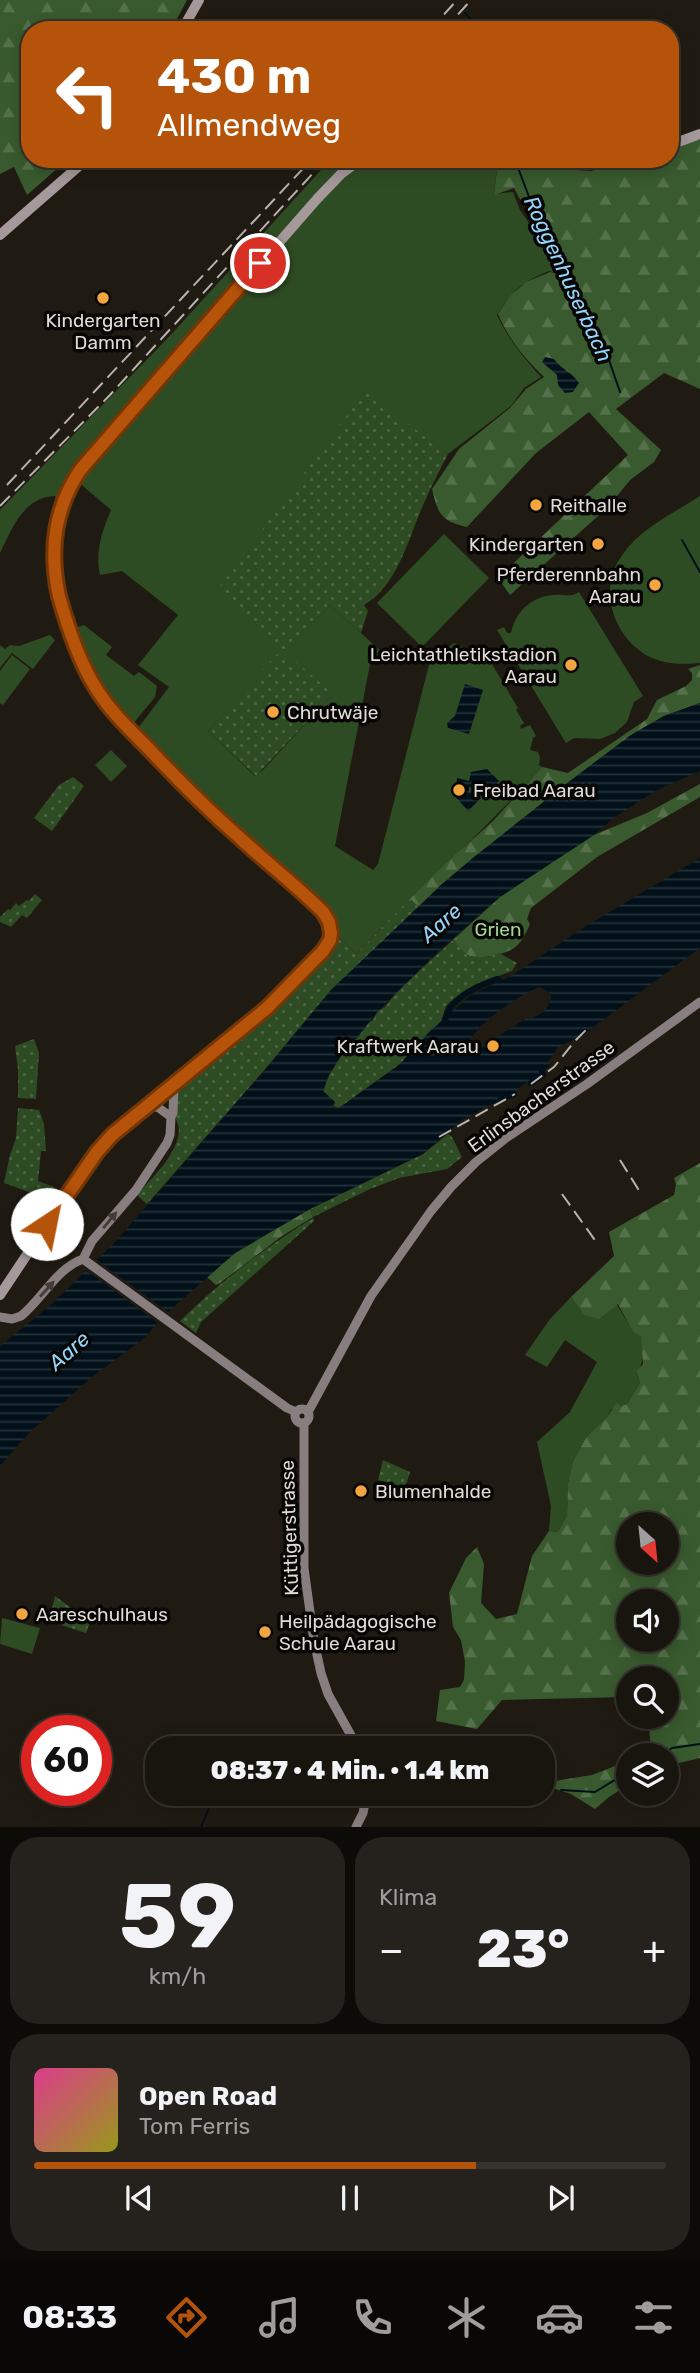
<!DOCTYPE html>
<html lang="de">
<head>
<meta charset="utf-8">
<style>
	:root { --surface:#18140e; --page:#25211c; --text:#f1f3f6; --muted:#9f9e9e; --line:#36332e; --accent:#b45309 }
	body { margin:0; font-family:Rubik,sans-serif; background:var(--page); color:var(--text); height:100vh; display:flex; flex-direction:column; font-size:26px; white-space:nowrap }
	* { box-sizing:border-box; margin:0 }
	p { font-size:23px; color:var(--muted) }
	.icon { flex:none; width:38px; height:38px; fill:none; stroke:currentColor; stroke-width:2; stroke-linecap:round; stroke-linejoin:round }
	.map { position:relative; height:1827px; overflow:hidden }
	.drawer { display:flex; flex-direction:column; gap:10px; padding:10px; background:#0d0b08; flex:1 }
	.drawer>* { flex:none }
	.top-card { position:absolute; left:21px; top:21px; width:658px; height:147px; border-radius:28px; box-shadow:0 4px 18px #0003,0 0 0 2px var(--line); background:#b45309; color:#fff; overflow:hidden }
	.needle { width:46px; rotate:153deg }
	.controls { position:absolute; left:616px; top:1512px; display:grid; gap:14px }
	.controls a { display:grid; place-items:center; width:63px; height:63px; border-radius:50%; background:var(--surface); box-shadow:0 4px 18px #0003,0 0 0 2px var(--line); font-size:35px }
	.speed { position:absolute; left:21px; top:1715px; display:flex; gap:14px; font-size:35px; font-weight:700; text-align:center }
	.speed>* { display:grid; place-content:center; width:91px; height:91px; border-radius:50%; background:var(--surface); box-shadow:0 4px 18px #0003,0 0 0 2px var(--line); line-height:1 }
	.speed .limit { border:10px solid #d22; background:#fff; color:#111 }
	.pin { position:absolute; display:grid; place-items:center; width:60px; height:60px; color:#fff; margin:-30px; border:4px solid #fff; border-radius:50%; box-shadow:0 2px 7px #0007 }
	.me { position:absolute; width:77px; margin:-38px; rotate:34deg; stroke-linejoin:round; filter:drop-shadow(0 0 5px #0008) }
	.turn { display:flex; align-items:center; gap:24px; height:147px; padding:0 21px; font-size:32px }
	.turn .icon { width:91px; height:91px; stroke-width:2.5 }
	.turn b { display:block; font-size:49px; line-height:60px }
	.big { font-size:52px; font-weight:800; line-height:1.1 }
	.drawer .card { flex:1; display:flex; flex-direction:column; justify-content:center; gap:10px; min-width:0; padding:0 24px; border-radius:28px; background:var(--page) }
	.drawer .dial { align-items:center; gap:0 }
	.dial b { font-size:91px; line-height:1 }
	.song { display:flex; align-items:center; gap:21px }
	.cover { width:84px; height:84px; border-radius:10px; background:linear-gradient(135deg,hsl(330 70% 55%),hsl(60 70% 35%)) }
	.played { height:7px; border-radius:4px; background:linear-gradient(90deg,var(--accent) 70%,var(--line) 70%) }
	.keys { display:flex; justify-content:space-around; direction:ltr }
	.heat { display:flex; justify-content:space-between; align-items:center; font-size:38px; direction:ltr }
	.drawer .tiles { flex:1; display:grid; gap:10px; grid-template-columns:1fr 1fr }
	.card:last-child { grid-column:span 2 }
	.trip { position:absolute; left:145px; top:1736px; width:410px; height:70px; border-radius:28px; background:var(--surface); box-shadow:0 4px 18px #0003,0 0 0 2px var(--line); font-weight:800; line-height:70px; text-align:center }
	.dock { display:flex; height:112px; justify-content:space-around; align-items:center; background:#0a0806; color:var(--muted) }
	.dock .icon { width:49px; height:49px }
	.dock .active { color:var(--accent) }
	.dock b { font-size:32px; color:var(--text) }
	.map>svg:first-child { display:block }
</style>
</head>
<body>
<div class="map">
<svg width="700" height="1827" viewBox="0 0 700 1827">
	<defs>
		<pattern id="forest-firs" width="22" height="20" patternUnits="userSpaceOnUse" patternTransform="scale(1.75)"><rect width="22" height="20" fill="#395a2e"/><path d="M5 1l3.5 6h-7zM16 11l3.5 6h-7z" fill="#55714b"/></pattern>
		<pattern id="park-dots" width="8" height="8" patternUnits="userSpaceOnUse" patternTransform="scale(1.75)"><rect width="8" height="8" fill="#2e4c23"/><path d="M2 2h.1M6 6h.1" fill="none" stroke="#4c6542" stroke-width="1.8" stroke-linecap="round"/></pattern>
		<pattern id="water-rules" width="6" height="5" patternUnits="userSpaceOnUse" patternTransform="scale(1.75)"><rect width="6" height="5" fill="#011019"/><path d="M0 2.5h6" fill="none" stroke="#26323a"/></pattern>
	</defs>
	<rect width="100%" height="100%" fill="#201b12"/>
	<path fill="#2e4c23" d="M331,159H354L76,469L57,507L55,496C23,497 12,529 0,553V510L167,339Z
		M370,159L498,161L494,194L513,192L520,210L566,276L549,271C522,282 513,290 497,315C508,339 523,357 541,377L524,388L511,406L448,454L364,392L280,652L208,731L255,776L263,770L332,695L284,652L330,605L384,654L370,664L335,846L373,870L378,864L430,661L454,643L461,646L466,654L475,650L479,657L486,654L518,708L516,710L524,723L520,726L521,729L530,725L536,736L533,738L530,750L538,752L540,758L539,765L542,767C483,832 417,891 356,954L336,934L335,920L332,912L219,812L222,810L216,811L136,731L169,687L138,665L178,615L122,571L100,575C95,552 102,531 111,510L77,481L332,187L352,169Z
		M700,496V663C684,664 668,665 652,658C614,640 596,589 623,554C641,528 674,513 700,496Z
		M444,534L489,578L422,647L377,603Z
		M579,592L643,696L634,702L627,722L615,733L600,739L574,738L566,743L497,630L504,627L507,633H511C516,611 531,597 553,595C564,594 570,598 579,592Z
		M84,625L112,647L106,655L134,676L139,672L157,686L155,697L132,725C105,698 88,664 75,628Z
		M50,635L55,640L33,669L12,653L0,668V645L5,649L10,645L19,646Z
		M12,655L30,669L3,705L0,703V671Z
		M111,750L127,766L111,782L95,765Z
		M571,1297L584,1315L617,1304L633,1332L641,1335C643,1349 646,1361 636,1372L640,1383L627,1404L611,1409L607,1417L587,1436L573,1461L568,1483L567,1515L558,1532L549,1531L551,1506L537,1442L570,1412L597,1362L565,1340L547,1367L525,1355L550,1319Z
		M2,1618L40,1628L32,1654L0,1644Z"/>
	<path fill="url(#forest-firs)" fill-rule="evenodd" d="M0,0H187L171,30H30V159H68L27,195L14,167L0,174Z
		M695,140H700V389L664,373L616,409L661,450L654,462L630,480L608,507L510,595L498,578L628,455L589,412L536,453L467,527C441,521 438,514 432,489L459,449L510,408L526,389L544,377C524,357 509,340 498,314L510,296L526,282L550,272L567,276C551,246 530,219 514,188L494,195L498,161L527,167L591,171L632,159H670V149Z
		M700,665V703L664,716L631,735L566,784L441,885L419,907L410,899L443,866L493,821L542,767L568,773L647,719L657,700L686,686L692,680V673L688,669Z
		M700,784V797L597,857L531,908L527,919L530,924C527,931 521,944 514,948C506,954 479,960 470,956C463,954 458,945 453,940L500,897L542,868L594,835L647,813Z
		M700,1163V1758L667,1766V1755H639L651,1749L648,1717H667V1678H628V1697L502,1700L477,1729L436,1721L440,1690L460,1687L464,1680L465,1662L461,1640L453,1627L449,1593L466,1558L477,1547L484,1564L481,1603L496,1619L517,1614L532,1556L549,1531L558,1532L567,1515L568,1483L573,1461L587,1436L607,1417L616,1403L621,1406L627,1404L640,1383L636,1371L643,1364L641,1336L633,1332L618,1304L599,1319L584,1315L571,1297L614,1256L609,1232L674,1195L676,1184L674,1178ZM667,1524V1563H628V1524ZM667,1601V1640H628V1601Z
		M310,1209L313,1217L282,1236L220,1283L216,1285L207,1277L235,1253Z
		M628,1761V1785L609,1797L595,1809L571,1794L543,1785V1783L592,1775Z"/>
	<path fill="url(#park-dots)" d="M365,391L448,454C440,470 431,486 424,503C409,536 398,586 364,605L368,611L361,633L330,605L285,652L333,694L256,776L208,731L279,652L216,592Z
		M73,777L84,786L52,831L34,818L59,785Z
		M35,894L42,900L27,918L22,915L11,927L0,922V917L8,909L10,910L16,903L19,906L27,900L29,901Z
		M410,899L419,907L331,990L268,1066L147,1204L137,1195C152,1177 178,1155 179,1130C179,1126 177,1123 176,1119C175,1106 176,1091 183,1082L332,946L336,934L356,954Z
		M453,940L468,956L488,957L499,953L517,963L512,971L476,984L451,1001L446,1006L441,1022L400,1064L339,1108L333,1106L334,1102L323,1091L329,1075L349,1043L357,1038L365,1025L373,1020L378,1011L385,1007L399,989Z
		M34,1039L39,1053L36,1099L18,1098V1070L15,1046Z
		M18,1108L39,1110L44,1124L46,1151H41L38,1181L54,1187L51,1200L4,1183L10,1155L16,1138Z
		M448,1134L452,1137L462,1157L447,1169L399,1178L370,1189L313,1217L314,1221L201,1322L196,1333L180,1321C221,1281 264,1248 313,1218L310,1209L423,1154Z
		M383,1460L410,1472L405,1488L378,1480Z
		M55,1596L90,1622L86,1633L61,1625L64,1612L52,1609Z"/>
	<path fill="url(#water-rules)" fill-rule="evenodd" d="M545,357L554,359C563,371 571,371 579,383L573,392L565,393L558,385L557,375L542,362Z
		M465,684L483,690L469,734L448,728L447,723L455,716Z
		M700,703V771L655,791L615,817L594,835L500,897L443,947L378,1011L357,1038L349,1043L329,1075L323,1091L335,1102L333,1106L339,1108L400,1064L430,1031L471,995L514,974L581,929L700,858V948L580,1037L558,1047L549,1060L550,1066L506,1097L462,1120L423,1154L310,1209L235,1253L168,1312L142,1340L93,1376L28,1434L0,1466V1346L52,1304L117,1240L268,1066L331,990L441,885L474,857L566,784L631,735L664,716ZM540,987L549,992L551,997C548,1011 541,1015 528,1019L527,1018L475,1051L465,1049C472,1027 518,995 540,987Z
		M487,769L499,781L482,797L472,786L469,788V792L475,793L481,798L468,811L455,796L457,778L469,781L471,772Z"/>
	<path fill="#201b12" d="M94,1258L171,1314L161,1325L83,1268Z"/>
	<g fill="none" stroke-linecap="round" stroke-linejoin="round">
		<path stroke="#011019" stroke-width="2" d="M465,13L480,30
			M517,165L546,242L573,281L609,360L620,392
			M682,540L700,572
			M235,1748C252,1725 286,1741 308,1748
			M661,1755L672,1748L700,1744
			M561,1790L595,1792L628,1772
			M201,1827L215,1794"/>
		<path stroke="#011019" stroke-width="6" d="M445,1021C449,997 477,987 497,979L499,980
			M531,1083L543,1075L542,1071
			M501,1099L514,1094"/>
		<path stroke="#887e7f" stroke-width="9" d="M148,1104L159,1108L171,1117
			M83,1259L287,1408L296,1412
			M0,1317L12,1319L21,1316C42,1299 57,1268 83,1259L92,1241L136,1190L167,1143L170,1135L171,1117L173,1113L174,1083
			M295 1416a7 7 0 1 1 14 0a7 7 0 1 1-14 0Z
			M308,1412L371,1296L431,1211L451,1187L476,1162L506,1138L587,1084L700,1002
			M304,1423V1568L314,1641L321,1673L328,1694L358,1748
			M356,1827L363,1813L367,1794"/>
		<path stroke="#a6999b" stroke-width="10" d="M182,30L199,0
			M670,145L700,134
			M523,159L581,162L604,159
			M0,235L87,159
			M0,1295L64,1199L110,1136L267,1008L323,951L330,940L331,933L329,922L323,912C297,886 267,863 240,838C208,810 178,780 149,749C129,729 108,709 94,684C78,658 67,625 60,596C49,550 55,508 81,469L317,199L341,174L361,159"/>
		<path stroke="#b8b3ad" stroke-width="2" stroke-dasharray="14 7" stroke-linecap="butt" d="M430,30L457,0
			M444,30L471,0
			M7,485L312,159
			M0,506L109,396L326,159
			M531,1084L554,1067L574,1042L590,1026
			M439,1137L515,1094
			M620,1160L640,1192
			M562,1194L597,1243"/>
	</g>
	<defs><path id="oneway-solid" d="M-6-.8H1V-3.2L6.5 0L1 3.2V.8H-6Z" transform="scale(1.75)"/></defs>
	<g fill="#423c3b">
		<use href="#oneway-solid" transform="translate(110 1220) rotate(-50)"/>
		<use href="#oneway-solid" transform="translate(47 1289) rotate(-48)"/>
	</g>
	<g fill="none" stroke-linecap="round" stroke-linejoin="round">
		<g stroke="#753606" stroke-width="18">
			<path id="route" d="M47,1224L97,1152L112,1135L267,1008L323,951L330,940L331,933L329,922L323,912C297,886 267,863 240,838C208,810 178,780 149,749C129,729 108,709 94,685C78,658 67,625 59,596C49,551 54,508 81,469L260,263"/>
		</g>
		<use href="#route" stroke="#b45309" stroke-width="12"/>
	</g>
	<g fill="#f2a541" stroke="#080604" stroke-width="2.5">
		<circle cx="103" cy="298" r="7"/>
		<circle cx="536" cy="505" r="7"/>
		<circle cx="598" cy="544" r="7"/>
		<circle cx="655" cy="585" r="7"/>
		<circle cx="571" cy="665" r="7"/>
		<circle cx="273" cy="712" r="7"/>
		<circle cx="459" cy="790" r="7"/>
		<circle cx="493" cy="1046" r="7"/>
		<circle cx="361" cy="1491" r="7"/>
		<circle cx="22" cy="1614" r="7"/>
		<circle cx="265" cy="1632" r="7"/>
	</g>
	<g text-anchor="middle" stroke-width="7" stroke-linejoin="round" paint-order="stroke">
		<g font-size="19" fill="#dfdbd5" stroke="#080604" text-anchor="start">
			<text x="103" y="327" text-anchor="middle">Kindergarten<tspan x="103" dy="22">Damm</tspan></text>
			<text x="550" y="512">Reithalle</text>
			<text x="584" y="551" text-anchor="end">Kindergarten</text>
			<text x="641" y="581" text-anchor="end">Pferderennbahn<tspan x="641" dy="22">Aarau</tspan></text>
			<text x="557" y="661" text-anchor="end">Leichtathletikstadion<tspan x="557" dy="22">Aarau</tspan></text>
			<text x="287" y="719">Chrutwäje</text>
			<text x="473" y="797">Freibad Aarau</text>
			<text x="479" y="1053" text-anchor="end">Kraftwerk Aarau</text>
			<text x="375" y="1498">Blumenhalde</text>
			<text x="36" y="1621">Aareschulhaus</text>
			<text x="279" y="1628">Heilpädagogische<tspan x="279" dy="22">Schule Aarau</tspan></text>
		</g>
		<g font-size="19" fill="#a2d691" stroke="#080604">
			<text x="498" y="936">Grien</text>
		</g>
		<g font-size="19" fill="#dfdbd5" stroke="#080604">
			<text transform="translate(541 1096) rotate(-36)" y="7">Erlinsbacherstrasse</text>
			<text transform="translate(289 1528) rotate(-92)" y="7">Küttigerstrasse</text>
		</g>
		<g font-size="21" font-style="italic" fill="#93d4fc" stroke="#080604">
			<text transform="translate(568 279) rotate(65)" y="7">Roggenhuserbach</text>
			<text transform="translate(441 923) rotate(-41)" y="7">Aare</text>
			<text transform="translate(69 1351) rotate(-41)" y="7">Aare</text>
		</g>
	</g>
</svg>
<div class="controls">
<a><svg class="needle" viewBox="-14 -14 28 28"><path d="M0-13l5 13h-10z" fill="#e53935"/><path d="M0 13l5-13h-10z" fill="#9f9e9e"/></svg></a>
<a><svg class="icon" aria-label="sound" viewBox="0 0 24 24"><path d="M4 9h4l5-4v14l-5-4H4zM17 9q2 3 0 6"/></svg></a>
<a><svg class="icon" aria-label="search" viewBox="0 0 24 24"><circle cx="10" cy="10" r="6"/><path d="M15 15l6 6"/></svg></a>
<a><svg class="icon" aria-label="layers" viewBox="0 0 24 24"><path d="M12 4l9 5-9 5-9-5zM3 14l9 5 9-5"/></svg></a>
</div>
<div class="speed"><div class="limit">60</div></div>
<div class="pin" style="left:260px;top:263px;background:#d93025"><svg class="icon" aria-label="arrive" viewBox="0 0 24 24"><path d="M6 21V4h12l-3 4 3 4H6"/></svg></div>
<svg class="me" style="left:47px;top:1224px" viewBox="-20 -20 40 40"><circle r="19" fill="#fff"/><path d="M0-13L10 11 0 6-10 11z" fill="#b45309"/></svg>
<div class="trip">08:37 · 4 Min. · 1.4 km</div>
<div class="top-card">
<div class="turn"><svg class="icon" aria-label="left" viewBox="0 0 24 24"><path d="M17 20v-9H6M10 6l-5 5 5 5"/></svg><div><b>430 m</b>Allmendweg</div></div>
</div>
</div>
<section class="drawer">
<div class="tiles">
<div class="card dial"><b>59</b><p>km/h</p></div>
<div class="card"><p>Klima</p>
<div class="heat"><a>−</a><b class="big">23°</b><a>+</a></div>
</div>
<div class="card">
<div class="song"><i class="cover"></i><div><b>Open Road</b><p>Tom Ferris</p></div></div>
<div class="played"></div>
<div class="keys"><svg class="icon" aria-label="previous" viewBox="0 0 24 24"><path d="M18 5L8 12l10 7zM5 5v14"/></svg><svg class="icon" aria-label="pause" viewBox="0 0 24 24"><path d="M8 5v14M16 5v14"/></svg><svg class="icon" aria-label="next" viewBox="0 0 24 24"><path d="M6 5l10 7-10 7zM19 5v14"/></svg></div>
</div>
</div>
</section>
<nav class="dock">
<b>08:33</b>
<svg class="icon active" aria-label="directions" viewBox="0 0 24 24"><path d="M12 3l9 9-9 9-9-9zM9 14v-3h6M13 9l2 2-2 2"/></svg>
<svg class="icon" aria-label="music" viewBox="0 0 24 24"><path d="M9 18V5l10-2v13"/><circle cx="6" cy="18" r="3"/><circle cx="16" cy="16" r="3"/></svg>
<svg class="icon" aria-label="phone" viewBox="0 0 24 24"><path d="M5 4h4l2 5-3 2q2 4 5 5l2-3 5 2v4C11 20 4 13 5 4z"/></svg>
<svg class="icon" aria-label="climate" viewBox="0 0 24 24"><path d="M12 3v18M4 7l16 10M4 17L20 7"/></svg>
<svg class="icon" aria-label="car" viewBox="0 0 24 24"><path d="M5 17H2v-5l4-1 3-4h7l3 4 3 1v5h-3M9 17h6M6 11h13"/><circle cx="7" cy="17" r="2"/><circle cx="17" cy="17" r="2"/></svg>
<svg class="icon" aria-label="filters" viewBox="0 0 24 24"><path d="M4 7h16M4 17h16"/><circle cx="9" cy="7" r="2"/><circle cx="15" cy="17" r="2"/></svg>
</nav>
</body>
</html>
